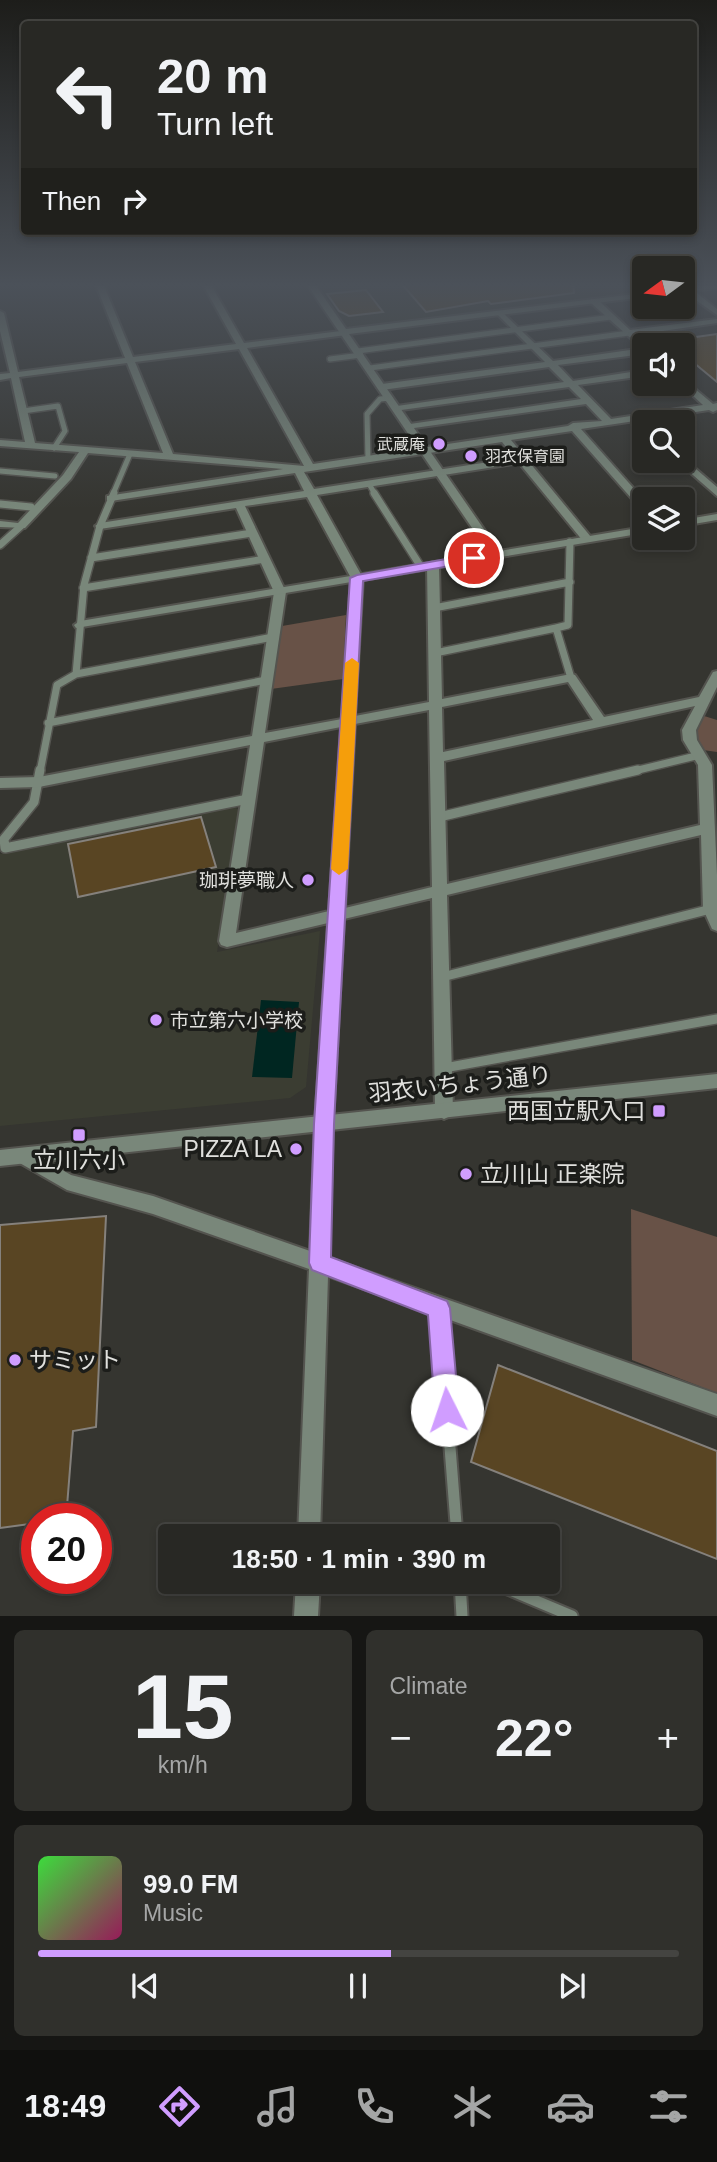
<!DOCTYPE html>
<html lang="en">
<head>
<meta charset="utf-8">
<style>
	:root { --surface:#282824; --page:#30302c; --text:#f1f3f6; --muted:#a5a6a6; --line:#444441; --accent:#d09dff }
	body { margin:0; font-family:Arial,"Noto Sans JP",sans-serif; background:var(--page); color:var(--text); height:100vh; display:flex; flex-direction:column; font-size:26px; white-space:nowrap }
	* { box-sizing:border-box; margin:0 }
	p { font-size:23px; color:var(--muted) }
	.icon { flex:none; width:38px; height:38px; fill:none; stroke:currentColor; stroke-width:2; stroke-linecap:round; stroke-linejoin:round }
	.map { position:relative; height:1616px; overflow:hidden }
	.panel { display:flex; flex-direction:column; gap:14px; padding:14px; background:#161614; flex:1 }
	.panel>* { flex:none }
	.top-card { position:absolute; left:21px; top:21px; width:676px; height:214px; border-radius:7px; box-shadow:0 4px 10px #0003,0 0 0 2px var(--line); background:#282824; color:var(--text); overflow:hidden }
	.needle { width:46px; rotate:255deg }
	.buttons { position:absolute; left:632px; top:256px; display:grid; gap:14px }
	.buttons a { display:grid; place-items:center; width:63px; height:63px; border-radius:7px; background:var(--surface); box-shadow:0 4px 10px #0003,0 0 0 2px var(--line); font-size:35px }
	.speed { position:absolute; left:21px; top:1503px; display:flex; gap:14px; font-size:35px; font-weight:700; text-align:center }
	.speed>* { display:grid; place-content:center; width:91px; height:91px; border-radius:50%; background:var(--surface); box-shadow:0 4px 10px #0003,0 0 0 2px var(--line); line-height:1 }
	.speed .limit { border:10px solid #d22; background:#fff; color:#111 }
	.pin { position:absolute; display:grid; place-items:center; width:60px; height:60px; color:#fff; margin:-30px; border:4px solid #fff; border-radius:50%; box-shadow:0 2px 7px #0007 }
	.me { position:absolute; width:77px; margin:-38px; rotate:356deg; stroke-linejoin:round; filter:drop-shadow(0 0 5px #0008) }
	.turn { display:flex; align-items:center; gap:24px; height:147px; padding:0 21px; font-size:32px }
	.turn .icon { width:91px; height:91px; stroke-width:2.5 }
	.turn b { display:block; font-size:49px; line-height:60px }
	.then { display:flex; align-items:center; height:66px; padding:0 21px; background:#0003; gap:14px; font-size:26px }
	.big { font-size:52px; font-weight:600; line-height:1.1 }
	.panel .tile { flex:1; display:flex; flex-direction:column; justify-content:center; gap:10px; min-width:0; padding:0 24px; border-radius:10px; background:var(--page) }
	.panel .dial { align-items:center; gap:0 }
	.dial b { font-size:91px; line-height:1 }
	.song { display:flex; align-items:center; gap:21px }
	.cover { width:84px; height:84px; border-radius:10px; background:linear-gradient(135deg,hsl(120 70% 55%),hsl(330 70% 35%)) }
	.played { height:7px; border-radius:4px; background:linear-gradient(90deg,var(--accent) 55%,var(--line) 55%) }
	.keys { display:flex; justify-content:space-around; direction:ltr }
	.heat { display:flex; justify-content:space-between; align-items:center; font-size:38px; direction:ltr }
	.panel .tiles { flex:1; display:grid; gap:14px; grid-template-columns:1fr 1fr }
	.tile:last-child { grid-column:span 2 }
	.trip { position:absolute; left:158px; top:1524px; width:402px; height:70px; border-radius:7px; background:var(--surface); box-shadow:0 4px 10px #0003,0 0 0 2px var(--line); font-weight:600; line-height:70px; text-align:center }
	.menu { display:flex; height:112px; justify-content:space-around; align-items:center; background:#10100e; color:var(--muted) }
	.menu .icon { width:49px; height:49px }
	.menu .active { color:var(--accent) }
	.menu b { font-size:32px; color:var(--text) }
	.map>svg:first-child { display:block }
</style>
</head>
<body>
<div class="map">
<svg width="717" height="1616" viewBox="0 0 717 1616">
	<rect width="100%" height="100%" fill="#353530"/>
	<path fill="#3b3d32" d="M314,283H644V293L349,330Z
		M233,807L240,810L217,952L320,931L306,1087L290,1098L0,1126V854Z"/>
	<path fill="#685247" d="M346,615L343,679L271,689L282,626Z
		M701,715L717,720V752L703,750L693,735Z
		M631,1209L717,1237V1393L632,1360Z"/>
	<path fill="#002621" d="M261,1000L299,1002L292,1078L252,1077Z"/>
	<path fill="#594523" stroke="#85817c" stroke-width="2" d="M401,283H573L574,293L491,304L488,301L426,312Z
		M366,290L383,312L349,316L339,311L327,294Z
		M717,334V382L682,353V345H673L668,341Z
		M201,817L216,867L78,897L68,844Z
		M106,1216L96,1427L73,1431L66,1519H37V1523L0,1528V1225Z
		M498,1365L717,1451V1559L471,1462Z"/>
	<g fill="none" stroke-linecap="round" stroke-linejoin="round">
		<g stroke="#54544f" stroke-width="8">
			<path id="service-far3" d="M358,351L611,317
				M330,359L361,355
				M370,368L629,333
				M23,411L58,406L65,431L54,448
				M368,459L367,414L380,399L390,398
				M0,471L55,476
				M369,484L375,494
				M113,494L130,454"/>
		</g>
		<g stroke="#54544f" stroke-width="10">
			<path id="service-far2" d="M374,493L421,567
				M0,504L31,507
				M570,542L568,625L556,628L571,678
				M0,545L21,526
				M91,558L252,533
				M83,588L265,559
				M434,608L570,582
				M435,653L556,628
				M76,674L273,637
				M48,723L266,680
				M40,772L57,685L76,674L84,585L100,526L114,493
				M630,772L700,755"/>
		</g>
		<g stroke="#54544f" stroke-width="12">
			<path id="service-far1" d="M40,770L34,802L4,839L5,848L248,799
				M439,817L638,770
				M442,977L711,909
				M444,1068L717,1019"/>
		</g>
		<g stroke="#54544f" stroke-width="15">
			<path id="service" d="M439,1308L457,1536
				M460,1582L462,1616
				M491,1582L572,1616"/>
		</g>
		<g stroke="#54544f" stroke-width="4">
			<path id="minor" d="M95,283H103L133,357L236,344L202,283H210L244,343L349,330L350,332L346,335L247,348L313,464L568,426L573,423L602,421L586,404L407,429V425L410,424L581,399L569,387L394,411L392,409L397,406L564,382L549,367L382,390L377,387L382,384L545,362L498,315V311H501L553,361L644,348V354L558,365L573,381L644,370V376L578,385L611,419L703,405L679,383H682V378L713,404L717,403V410L713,412L709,410L581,429L644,500V509L640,508L572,431L511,440L591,537V541H583L519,463L317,495L363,578L355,716L429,702L427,565L433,562L439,565L442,699L571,674L575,675L604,717L699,697L713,672L717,671V687L696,730L697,740L712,765L717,875V931L712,929L703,909L701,835L447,895L453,1111L450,1116L444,1119L438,1116L435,1111L432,898L344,919L333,1123L329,1258L717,1394V1416L328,1276L320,1536H298L309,1269L153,1214L67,1190L18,1162L15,1156L18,1150L24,1148L71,1175L153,1196L310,1251L315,1123L328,923L227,947L221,945L219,941L250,745L39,787L0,788V778L39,777L252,736L274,592L236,508L100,529L95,526L100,523L304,491L295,473L111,501L107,500V496L283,469L88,453L71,479L25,528L0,527V521L18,523L63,475L79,452L0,446V440L25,442L11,378L0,380V374L10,373L0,331V311L4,313L18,372L125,358ZM239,349L304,466L173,454L135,362ZM127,363L163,453L35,443L19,377ZM502,442L515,458L314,489L304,472ZM307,497L351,578L342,719L265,733L286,592L245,506ZM568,682L593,720L443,752L442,707ZM695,706L682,730L683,740L698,765L700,825L447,884L444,761ZM429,710L432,887L345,908L355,724ZM341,727L329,911L236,933L264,742Z
				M683,287H689L717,309V315L683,291Z
				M591,299H597L630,330L717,319V323L635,335L639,339L635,342L591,303Z
				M682,457L717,487V496L678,462L677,460H682Z
				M296,1582H320L318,1616H294Z"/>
		</g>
		<g stroke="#54544f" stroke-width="4">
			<path id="tertiary" d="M306,283H314L346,329L644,293V297L349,334L499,551L644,527V533L76,628L74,625L80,621L489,553Z
				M717,284V288L682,292V288Z
				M717,514V520L682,526V520Z
				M717,1074V1088L0,1166V1150Z"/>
		</g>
		<use href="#service-far3" stroke="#79877a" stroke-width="5"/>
		<use href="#service-far2" stroke="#79877a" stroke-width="7"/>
		<use href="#service-far1" stroke="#79877a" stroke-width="9"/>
		<use href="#service" stroke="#79877a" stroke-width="11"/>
		<use href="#minor" fill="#79877a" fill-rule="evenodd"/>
		<use href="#tertiary" fill="#79877a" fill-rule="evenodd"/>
	</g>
	<linearGradient id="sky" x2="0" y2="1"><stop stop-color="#1d1d1a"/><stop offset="0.56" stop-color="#4b5159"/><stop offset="1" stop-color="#4b5159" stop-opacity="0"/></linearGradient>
	<rect width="717" height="509" fill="url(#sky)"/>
	<path fill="#d09dff" stroke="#8766a6" stroke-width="2" d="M474,554L479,555V561L363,581L334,1124L331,1257L447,1301L450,1308L459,1410L455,1418L447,1422L438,1418L435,1410L428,1315L312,1270L309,1263L314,1124L350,578L357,575Z"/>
	<path fill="#f59e0b" d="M352,658L359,663L348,869L339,875L331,869L345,663Z"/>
	<g fill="#d09dff" stroke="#1c1d1a" stroke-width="2.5">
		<circle cx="439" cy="444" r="7"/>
		<circle cx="471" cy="456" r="7"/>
		<circle cx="308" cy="880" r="7"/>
		<circle cx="156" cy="1020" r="7"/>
		<rect x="652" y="1104" width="14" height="14" rx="3.5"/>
		<rect x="72" y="1128" width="14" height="14" rx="3.5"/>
		<circle cx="296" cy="1149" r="7"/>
		<circle cx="466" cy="1174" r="7"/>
		<circle cx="15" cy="1360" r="7"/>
	</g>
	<g text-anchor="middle" stroke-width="7" stroke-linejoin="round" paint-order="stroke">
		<g font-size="16" fill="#e0e0dd" stroke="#1c1d1a" text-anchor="end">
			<text x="425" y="450">武蔵庵</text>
			<text x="485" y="462" text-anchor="start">羽衣保育園</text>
		</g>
		<g font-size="19" fill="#e0e0dd" stroke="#1c1d1a" text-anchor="end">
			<text x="294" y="887">珈琲夢職人</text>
			<text x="170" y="1027" text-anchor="start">市立第六小学校</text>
		</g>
		<g font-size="23" fill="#e0e0dd" stroke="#1c1d1a">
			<text transform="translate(460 1084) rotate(-6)" y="8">羽衣いちょう通り</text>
		</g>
		<g font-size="23" fill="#e0e0dd" stroke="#1c1d1a" text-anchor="end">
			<text x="645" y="1119">西国立駅入口</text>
			<text x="282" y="1157">PIZZA LA</text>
			<text x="79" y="1168" text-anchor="middle">立川六小</text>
			<text x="480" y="1182" text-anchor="start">立川山 正楽院</text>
			<text x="29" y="1368" text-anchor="start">サミット</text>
		</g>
	</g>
</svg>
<div class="buttons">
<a><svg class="needle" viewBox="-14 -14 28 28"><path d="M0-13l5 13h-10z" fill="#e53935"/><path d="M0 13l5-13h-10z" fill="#a5a6a6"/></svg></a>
<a><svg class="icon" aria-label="sound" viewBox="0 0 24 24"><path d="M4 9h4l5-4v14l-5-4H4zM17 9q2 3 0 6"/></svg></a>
<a><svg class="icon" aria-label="search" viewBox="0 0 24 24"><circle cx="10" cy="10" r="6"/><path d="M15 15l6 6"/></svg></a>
<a><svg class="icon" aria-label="layers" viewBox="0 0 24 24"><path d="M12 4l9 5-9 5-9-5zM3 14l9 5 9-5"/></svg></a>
</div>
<div class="speed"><div class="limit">20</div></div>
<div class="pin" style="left:474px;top:558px;background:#d93025"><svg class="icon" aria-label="arrive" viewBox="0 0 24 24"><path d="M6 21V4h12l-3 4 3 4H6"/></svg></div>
<svg class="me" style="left:447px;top:1410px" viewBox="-20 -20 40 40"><circle r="19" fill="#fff"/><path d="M0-13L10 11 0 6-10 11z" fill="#d09dff"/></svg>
<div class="trip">18:50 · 1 min · 390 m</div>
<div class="top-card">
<div class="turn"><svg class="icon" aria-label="left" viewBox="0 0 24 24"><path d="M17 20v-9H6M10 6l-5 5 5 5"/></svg><div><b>20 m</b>Turn left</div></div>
<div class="then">Then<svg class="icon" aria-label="right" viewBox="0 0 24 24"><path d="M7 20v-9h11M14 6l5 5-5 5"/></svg></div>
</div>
</div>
<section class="panel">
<div class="tiles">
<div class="tile dial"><b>15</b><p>km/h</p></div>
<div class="tile"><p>Climate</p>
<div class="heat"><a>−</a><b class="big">22°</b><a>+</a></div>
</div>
<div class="tile">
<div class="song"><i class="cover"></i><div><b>99.0 FM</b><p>Music</p></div></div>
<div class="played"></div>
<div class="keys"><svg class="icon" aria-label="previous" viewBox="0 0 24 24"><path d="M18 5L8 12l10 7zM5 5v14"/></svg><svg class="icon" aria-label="pause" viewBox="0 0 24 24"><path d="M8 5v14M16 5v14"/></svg><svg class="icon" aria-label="next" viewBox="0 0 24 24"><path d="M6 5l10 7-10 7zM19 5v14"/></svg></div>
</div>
</div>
</section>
<nav class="menu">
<b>18:49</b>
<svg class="icon active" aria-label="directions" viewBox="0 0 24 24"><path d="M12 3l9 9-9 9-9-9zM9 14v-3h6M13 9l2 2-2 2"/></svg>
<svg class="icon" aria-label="music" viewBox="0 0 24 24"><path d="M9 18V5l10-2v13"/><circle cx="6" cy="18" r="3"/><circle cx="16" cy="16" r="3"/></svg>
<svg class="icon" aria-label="phone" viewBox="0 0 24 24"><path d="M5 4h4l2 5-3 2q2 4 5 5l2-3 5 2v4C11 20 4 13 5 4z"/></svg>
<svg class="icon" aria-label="climate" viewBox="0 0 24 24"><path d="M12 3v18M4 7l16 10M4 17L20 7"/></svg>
<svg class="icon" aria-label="car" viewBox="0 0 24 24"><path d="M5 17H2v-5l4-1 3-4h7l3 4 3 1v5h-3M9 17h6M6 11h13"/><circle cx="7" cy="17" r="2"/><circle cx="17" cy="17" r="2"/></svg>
<svg class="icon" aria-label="filters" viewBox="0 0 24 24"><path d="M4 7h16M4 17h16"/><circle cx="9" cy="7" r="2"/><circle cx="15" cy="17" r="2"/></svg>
</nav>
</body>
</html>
